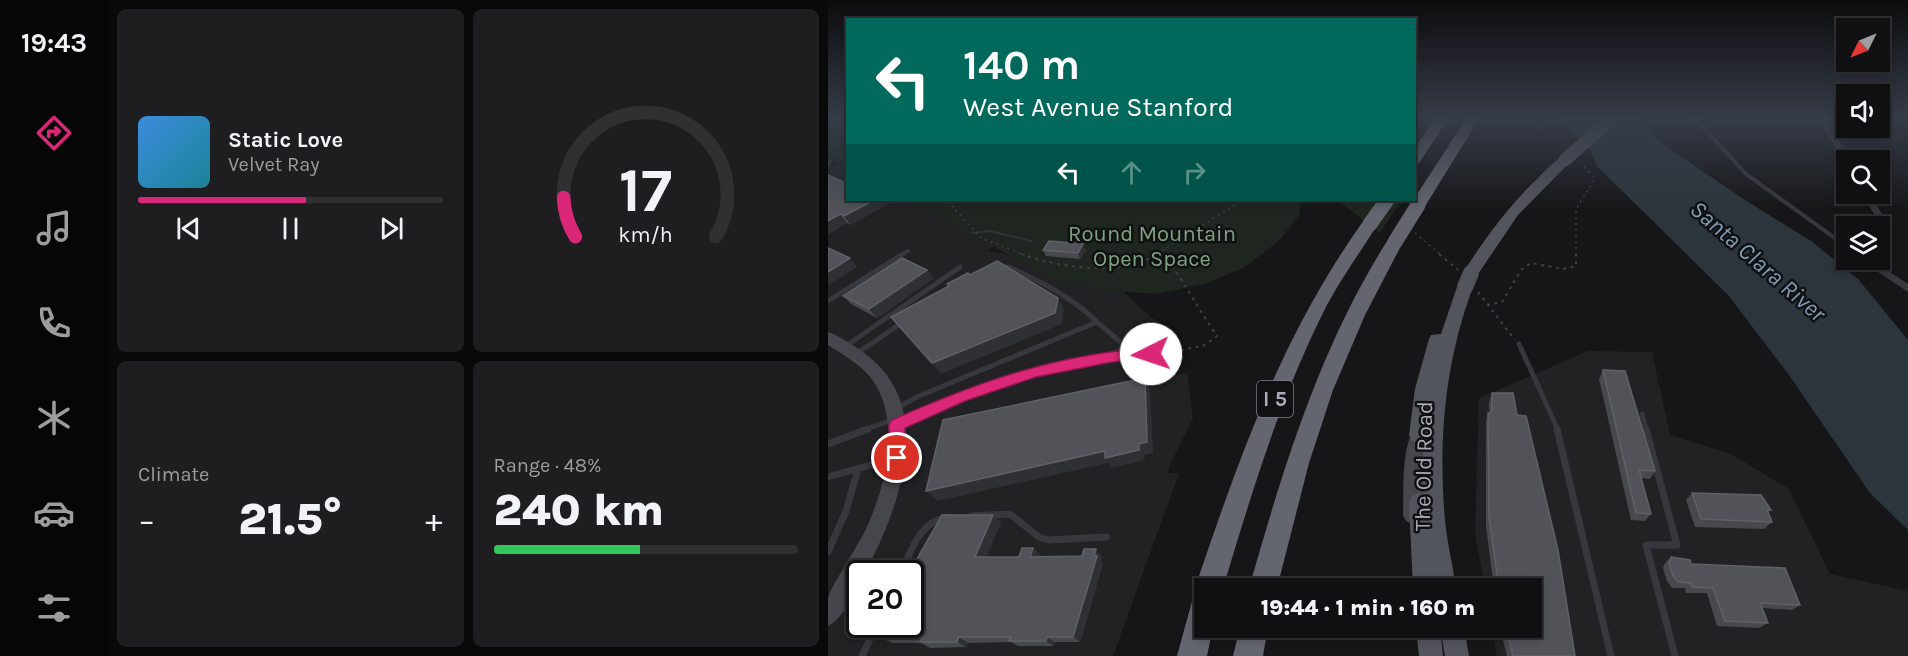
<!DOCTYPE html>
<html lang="en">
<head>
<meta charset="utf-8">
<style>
	:root { --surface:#101012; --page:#1e1e20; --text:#f1f3f6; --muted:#9c9d9f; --line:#303032; --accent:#db2777 }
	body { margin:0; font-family:Karla,sans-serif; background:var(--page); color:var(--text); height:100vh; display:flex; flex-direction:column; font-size:22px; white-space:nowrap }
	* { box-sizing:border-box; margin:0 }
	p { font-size:20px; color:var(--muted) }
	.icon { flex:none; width:33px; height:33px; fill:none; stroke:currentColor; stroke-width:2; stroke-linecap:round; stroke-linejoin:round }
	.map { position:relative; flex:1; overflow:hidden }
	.panel { display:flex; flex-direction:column; gap:9px; padding:9px; background:#09090a; width:720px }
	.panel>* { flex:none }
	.guide { position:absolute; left:18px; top:18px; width:570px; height:183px; border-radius:0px; box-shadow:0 3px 9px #0003,0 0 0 2px var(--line); background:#00695c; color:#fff; overflow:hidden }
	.needle { width:39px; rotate:227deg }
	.fabs { position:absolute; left:1008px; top:18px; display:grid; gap:12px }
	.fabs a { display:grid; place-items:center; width:54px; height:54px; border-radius:0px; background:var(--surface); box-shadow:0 3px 9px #0003,0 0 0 2px var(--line); font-size:30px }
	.speed { position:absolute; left:18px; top:560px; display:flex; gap:12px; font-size:30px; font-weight:700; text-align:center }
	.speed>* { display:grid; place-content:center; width:78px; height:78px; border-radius:50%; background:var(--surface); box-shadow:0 3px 9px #0003,0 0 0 2px var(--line); line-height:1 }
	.speed .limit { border:3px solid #111; border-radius:9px; background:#fff; color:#111 }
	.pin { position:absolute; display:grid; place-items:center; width:51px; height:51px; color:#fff; margin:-26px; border:3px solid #fff; border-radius:50%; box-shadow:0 2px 6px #0007 }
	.me { position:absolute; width:66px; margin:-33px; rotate:266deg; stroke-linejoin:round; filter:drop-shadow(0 0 4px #0008) }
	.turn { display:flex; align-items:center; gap:21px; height:126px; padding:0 18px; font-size:27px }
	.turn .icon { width:78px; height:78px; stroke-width:2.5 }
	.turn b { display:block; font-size:42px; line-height:51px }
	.lanes { display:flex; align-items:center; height:57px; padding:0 18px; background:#0003; justify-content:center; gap:30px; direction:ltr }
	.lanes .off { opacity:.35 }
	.big { font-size:45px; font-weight:800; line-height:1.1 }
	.panel .tile { flex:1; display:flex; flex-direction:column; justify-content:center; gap:9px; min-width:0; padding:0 21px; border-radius:9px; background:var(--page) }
	.panel .dial { align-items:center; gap:0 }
	.dial svg { height:156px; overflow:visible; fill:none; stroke:var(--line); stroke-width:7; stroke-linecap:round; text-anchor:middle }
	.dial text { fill:var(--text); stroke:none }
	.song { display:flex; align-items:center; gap:18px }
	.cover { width:72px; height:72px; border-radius:9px; background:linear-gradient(135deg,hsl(210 70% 55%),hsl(190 70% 35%)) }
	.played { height:6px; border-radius:3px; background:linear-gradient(90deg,var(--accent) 55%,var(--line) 55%) }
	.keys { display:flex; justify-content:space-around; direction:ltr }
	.heat { display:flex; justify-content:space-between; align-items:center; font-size:33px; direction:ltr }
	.charge { height:9px; border-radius:4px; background:linear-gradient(90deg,#34c759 48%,var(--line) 0) }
	.panel .tiles { flex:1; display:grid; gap:9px; grid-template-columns:repeat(2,1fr) }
	.trip { position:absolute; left:366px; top:578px; width:348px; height:60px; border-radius:0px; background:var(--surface); box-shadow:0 3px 9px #0003,0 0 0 2px var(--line); font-weight:800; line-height:60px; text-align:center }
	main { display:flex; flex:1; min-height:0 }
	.tab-bar { display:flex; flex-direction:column; width:108px; justify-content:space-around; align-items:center; background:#060607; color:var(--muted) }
	.tab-bar .icon { width:42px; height:42px }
	.tab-bar .selected { color:var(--accent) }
	.tab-bar b { font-size:27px; color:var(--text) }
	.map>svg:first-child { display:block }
</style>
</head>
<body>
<main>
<nav class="tab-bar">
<b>19:43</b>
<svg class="icon selected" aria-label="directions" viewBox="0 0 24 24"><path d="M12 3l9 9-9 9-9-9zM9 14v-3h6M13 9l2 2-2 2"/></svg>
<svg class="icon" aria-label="music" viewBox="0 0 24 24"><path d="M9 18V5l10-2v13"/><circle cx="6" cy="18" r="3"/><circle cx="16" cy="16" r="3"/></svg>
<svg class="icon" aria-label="phone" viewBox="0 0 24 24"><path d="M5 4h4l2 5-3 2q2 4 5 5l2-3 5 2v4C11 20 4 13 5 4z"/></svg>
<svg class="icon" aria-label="climate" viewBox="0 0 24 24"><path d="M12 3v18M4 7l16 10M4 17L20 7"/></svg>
<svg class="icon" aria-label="car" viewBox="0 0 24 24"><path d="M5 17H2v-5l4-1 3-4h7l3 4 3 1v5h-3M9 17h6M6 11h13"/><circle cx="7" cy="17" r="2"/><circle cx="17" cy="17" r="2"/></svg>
<svg class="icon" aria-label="filters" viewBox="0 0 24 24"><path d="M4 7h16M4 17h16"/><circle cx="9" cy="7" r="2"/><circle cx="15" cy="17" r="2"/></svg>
</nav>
<section class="panel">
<div class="tiles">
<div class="tile">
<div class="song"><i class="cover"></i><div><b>Static Love</b><p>Velvet Ray</p></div></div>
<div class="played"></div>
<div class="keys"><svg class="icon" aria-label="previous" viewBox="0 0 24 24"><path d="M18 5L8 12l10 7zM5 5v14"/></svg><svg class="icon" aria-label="pause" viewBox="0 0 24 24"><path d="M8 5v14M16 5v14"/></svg><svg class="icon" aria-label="next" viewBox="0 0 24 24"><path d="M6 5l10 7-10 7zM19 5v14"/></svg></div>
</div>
<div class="tile dial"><svg viewBox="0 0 100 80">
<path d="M14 69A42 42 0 1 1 86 69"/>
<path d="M14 69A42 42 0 0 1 8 49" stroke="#db2777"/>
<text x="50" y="56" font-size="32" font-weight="700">17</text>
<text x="50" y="72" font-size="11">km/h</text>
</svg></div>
<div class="tile"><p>Climate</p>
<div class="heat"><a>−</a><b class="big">21.5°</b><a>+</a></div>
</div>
<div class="tile"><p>Range · 48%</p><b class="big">240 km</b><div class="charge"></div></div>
</div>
</section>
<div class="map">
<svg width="1080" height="656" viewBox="0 0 1080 656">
	<rect width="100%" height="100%" fill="#161618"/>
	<path fill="#222225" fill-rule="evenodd" d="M12,163L19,166L20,200H83L166,246L160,251L180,254L237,283L274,290L295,291L321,316L338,326L342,340V376L359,373L365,418L341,467L340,473H351L285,656H0V169ZM32,573H82V624H32Z
		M760,351L824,352L842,435L903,454L961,489L1002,574L1080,591V656H669L664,627H704V588H657L647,533L651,398Z"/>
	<path fill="#1e261f" d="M0,119H19V166L0,158Z
		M83,200H473L471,215L451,241L415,268L379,283L329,294L274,290L237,283L213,273Z
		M509,200H574L552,233Z"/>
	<path fill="#2c353c" d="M731,119H810L830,140L858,160L917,200L983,241L1030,279L1080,340V530L1042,493L961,375L900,295L770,167L761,149Z"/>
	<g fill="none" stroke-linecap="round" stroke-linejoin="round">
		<path stroke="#2c353c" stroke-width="2" d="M144,233L161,231L204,241"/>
		<path stroke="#3d3f44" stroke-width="1.5" stroke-dasharray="2 4" stroke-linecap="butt" d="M702,119L710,127L737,145
			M0,151L15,156L13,162H20
			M107,200L121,203L153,238L197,255
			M587,233L613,255
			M327,255L333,251
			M336,255L333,251L415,200
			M748,255V209L767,179L751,161"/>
		<path stroke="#3d3f44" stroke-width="2" stroke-dasharray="3 4.5" stroke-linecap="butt" d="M193,254C231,267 294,278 329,254
			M335,254C356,280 370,309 389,336L377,345L350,351
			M611,254L630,270
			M650,292L687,340
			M659,305L674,302L693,270L703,263L735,269L748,266V254"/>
		<path stroke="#37383d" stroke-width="4" d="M868,119L918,174L1018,246
			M0,161H2L0,165
			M73,255L80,251"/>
		<path stroke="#37383d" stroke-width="5" d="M174,267H181C213,282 244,297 269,322
			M0,301L75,254
			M691,344L730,430
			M18,346L132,267
			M28,354L75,322
			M287,356L342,352
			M67,409L91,396L269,322L296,345L290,351L274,359L188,377L129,399L72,423
			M814,414L818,430
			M36,430L64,420"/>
		<path stroke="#37383d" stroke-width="7" d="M729,429L783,656
			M818,429L849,545H818L847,656
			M0,444L40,429
			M0,477L65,459
			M144,516L182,514L211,537L220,540L278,537
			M0,552L18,511L30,469
			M73,573C84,549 91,522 120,517
			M34,656L49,624"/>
		<path fill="#37383d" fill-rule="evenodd" d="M995,119H1003L1005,131L1023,160H1018V162L1015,160L997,131Z
			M1034,194H1042L1054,214L1056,228L1055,230L1052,231V226H1047L1046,214Z
			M1034,260H1044L1080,284V292L1035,262Z"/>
		<path fill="#45474d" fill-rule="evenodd" d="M0,332C14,337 28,347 40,356C109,410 70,510 37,573H32C32,588 14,620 0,626C0,617 0,607 0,598C2,588 31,544 38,529C57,487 72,431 49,387C39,368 17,356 0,345Z
			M591,427L597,430L600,435L595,459V515L592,521L585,524L578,521L575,515C576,488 573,455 585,430Z"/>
		<path fill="#53555c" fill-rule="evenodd" d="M737,156L741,157L743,160L741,163L690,215L648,277H638L635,273C658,236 683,203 715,173C721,167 728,159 737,156Z
			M637,282L642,283L645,287C617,362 610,440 617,520C619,543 625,565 628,588H585L581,503L584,496L591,493L595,495V442L591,443L584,441L581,435L587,389L601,339L603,335L613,334L629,287L632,283Z
			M588,627H612L615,656H591Z
			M612,627H636L641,656H617Z"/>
		<path fill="#63666e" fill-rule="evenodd" d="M607,119H620L591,163L586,164V149Z
			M638,119H651L596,208H584L582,205Z
			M542,219L548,220L550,224C533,251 514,277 499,305C453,395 424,492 395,588H376V627H385L379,656H349L366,594L369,593L367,588C412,455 454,335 536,220Z
			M567,236L573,238L575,242L537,315L505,390L481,463L449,588H421C456,466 492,346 561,238Z
			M412,627H440L435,656H405Z"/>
		<path stroke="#53555c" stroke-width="13" d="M737,160L783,119"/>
		<path stroke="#53555c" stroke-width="16" d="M637,287L643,273"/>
		<path stroke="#63666e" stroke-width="15" d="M542,224L559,200
			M567,242L590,205"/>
	</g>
	<path fill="#47494d" d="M0,175L23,225L19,223L0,234Z
		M215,250H258L252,259L218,256Z
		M106,278L49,318L23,304L15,296Z
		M775,370L827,471L822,479L813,478L823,514L817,521L803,520L771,379Z
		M664,393L689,415L747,656H679L672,627H704V588H666L658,526V423L660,413H661V403Z
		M864,493L943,510L940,512L944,522L936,529L867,527L858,500Z
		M165,515L173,522L158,557H191L205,548L212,555V557L274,556L273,561L275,563L252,642H227L225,646H190L183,642L140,643L138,647L102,648L93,643H65L53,638L84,576L82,575V573Z
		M843,557L863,564L972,605L964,610L934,608L940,623L931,628L889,626L879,593H858L857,588H844L839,581L835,568L837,563Z"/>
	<path fill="#2f3033" d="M46,200H68L23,225L16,216Z
		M12,214L19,223L0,234V221Z
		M255,244L258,250L252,259L250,253Z
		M22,258L29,267L0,286V272Z
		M99,270L106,278L49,318L41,309Z
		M230,298L236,309L234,324L113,374L104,363Z
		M317,378L322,389L325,453L316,455L317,460L283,468L280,463L109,501L98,491L277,451Z
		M165,515L173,522L155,564L147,557Z
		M205,548L212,555L209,564L202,557Z
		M268,549L274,556L273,561L275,563L252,642L245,637Z
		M131,637L140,643L138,647L129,642Z
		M219,637L227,642L225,646L218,641Z"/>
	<path fill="#525359" stroke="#5f6168" stroke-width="1.5" d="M0,175L20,184V200H46L16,216L12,214L0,221Z
		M221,241L255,244L250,253L215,250Z
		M0,248L22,258L0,272Z
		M74,258L99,270L41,309L15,296Z
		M169,261L230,298L227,313L104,363L63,317L121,286L119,284L140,273L142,275Z
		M775,370L797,371L827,471L811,470L823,514L808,513Z
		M317,378L319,442L311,444V450L277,458V451L98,491L115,420Z
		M664,393H685L689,415L698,416L730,550L747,656H685L678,627H704V588H671L661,516L660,413H663L664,409Z
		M864,493L933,495L943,510H939L944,522L873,519Z
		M114,515H165L147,557H191L194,548H205L202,557L254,556L256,549H268L266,556H269L245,637H219L218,641H181L183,637H131L129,642H92L94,638H53L60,624H82V578L85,574L81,573Z
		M843,557L862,560L863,564L957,568L972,605L932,603L940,623L897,621L885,588L864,587L863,583L850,582L845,576L841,563Z"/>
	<linearGradient id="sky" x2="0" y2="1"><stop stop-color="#0c0c0d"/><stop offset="0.56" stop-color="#363c48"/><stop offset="1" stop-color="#363c48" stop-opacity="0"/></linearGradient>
	<rect width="1080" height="211" fill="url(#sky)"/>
	<path fill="#db2777" stroke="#8e194d" stroke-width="1.5" d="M323,348L330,354L328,358L284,362L208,377L137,401L77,428V458L75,463L69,465L63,463L61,458V424L64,420C150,382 228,354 323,348Z"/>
	<g text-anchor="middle" stroke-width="5" stroke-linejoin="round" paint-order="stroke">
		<rect fill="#111113" stroke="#7b7e86" stroke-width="1.5" x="429" y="381" width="36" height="36" rx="4.5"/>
		<g font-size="21" font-weight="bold" fill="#a8adb8">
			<text x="447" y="406">I 5</text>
		</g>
		<g font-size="22" fill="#7fa381" stroke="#111113">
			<text x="324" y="241">Round Mountain<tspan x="324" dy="25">Open Space</tspan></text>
		</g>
		<g font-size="22" fill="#a8adb8" stroke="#111113">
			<text transform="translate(595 466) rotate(-89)" y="8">The Old Road</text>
		</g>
		<g font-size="24" font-style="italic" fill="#7f9bb3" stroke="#111113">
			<text transform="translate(930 261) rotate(41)" y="8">Santa Clara River</text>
		</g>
	</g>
</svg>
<div class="fabs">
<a><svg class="needle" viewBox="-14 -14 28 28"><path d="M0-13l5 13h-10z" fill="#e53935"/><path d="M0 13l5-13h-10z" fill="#9c9d9f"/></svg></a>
<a><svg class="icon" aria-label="sound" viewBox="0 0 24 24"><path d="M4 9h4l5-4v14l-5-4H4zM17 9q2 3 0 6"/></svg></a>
<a><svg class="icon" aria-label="search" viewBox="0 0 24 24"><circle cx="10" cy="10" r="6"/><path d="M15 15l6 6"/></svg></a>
<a><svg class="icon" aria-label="layers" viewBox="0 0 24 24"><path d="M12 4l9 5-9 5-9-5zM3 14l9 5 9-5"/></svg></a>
</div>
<div class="speed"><div class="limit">20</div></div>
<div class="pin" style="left:69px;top:458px;background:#d93025"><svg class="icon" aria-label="arrive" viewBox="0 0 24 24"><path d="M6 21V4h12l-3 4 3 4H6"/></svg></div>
<svg class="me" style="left:323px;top:354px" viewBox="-20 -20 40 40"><circle r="19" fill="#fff"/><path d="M0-13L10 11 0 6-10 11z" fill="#db2777"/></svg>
<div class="trip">19:44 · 1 min · 160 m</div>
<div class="guide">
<div class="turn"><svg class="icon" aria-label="left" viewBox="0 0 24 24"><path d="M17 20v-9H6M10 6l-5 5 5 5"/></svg><div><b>140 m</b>West Avenue Stanford</div></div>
<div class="lanes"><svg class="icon" aria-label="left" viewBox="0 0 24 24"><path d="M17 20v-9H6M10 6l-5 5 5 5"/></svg><svg class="icon off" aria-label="ahead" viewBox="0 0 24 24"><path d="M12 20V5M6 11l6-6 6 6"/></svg><svg class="icon off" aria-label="right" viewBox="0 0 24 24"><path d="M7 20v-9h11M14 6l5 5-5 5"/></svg></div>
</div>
</div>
</main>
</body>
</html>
